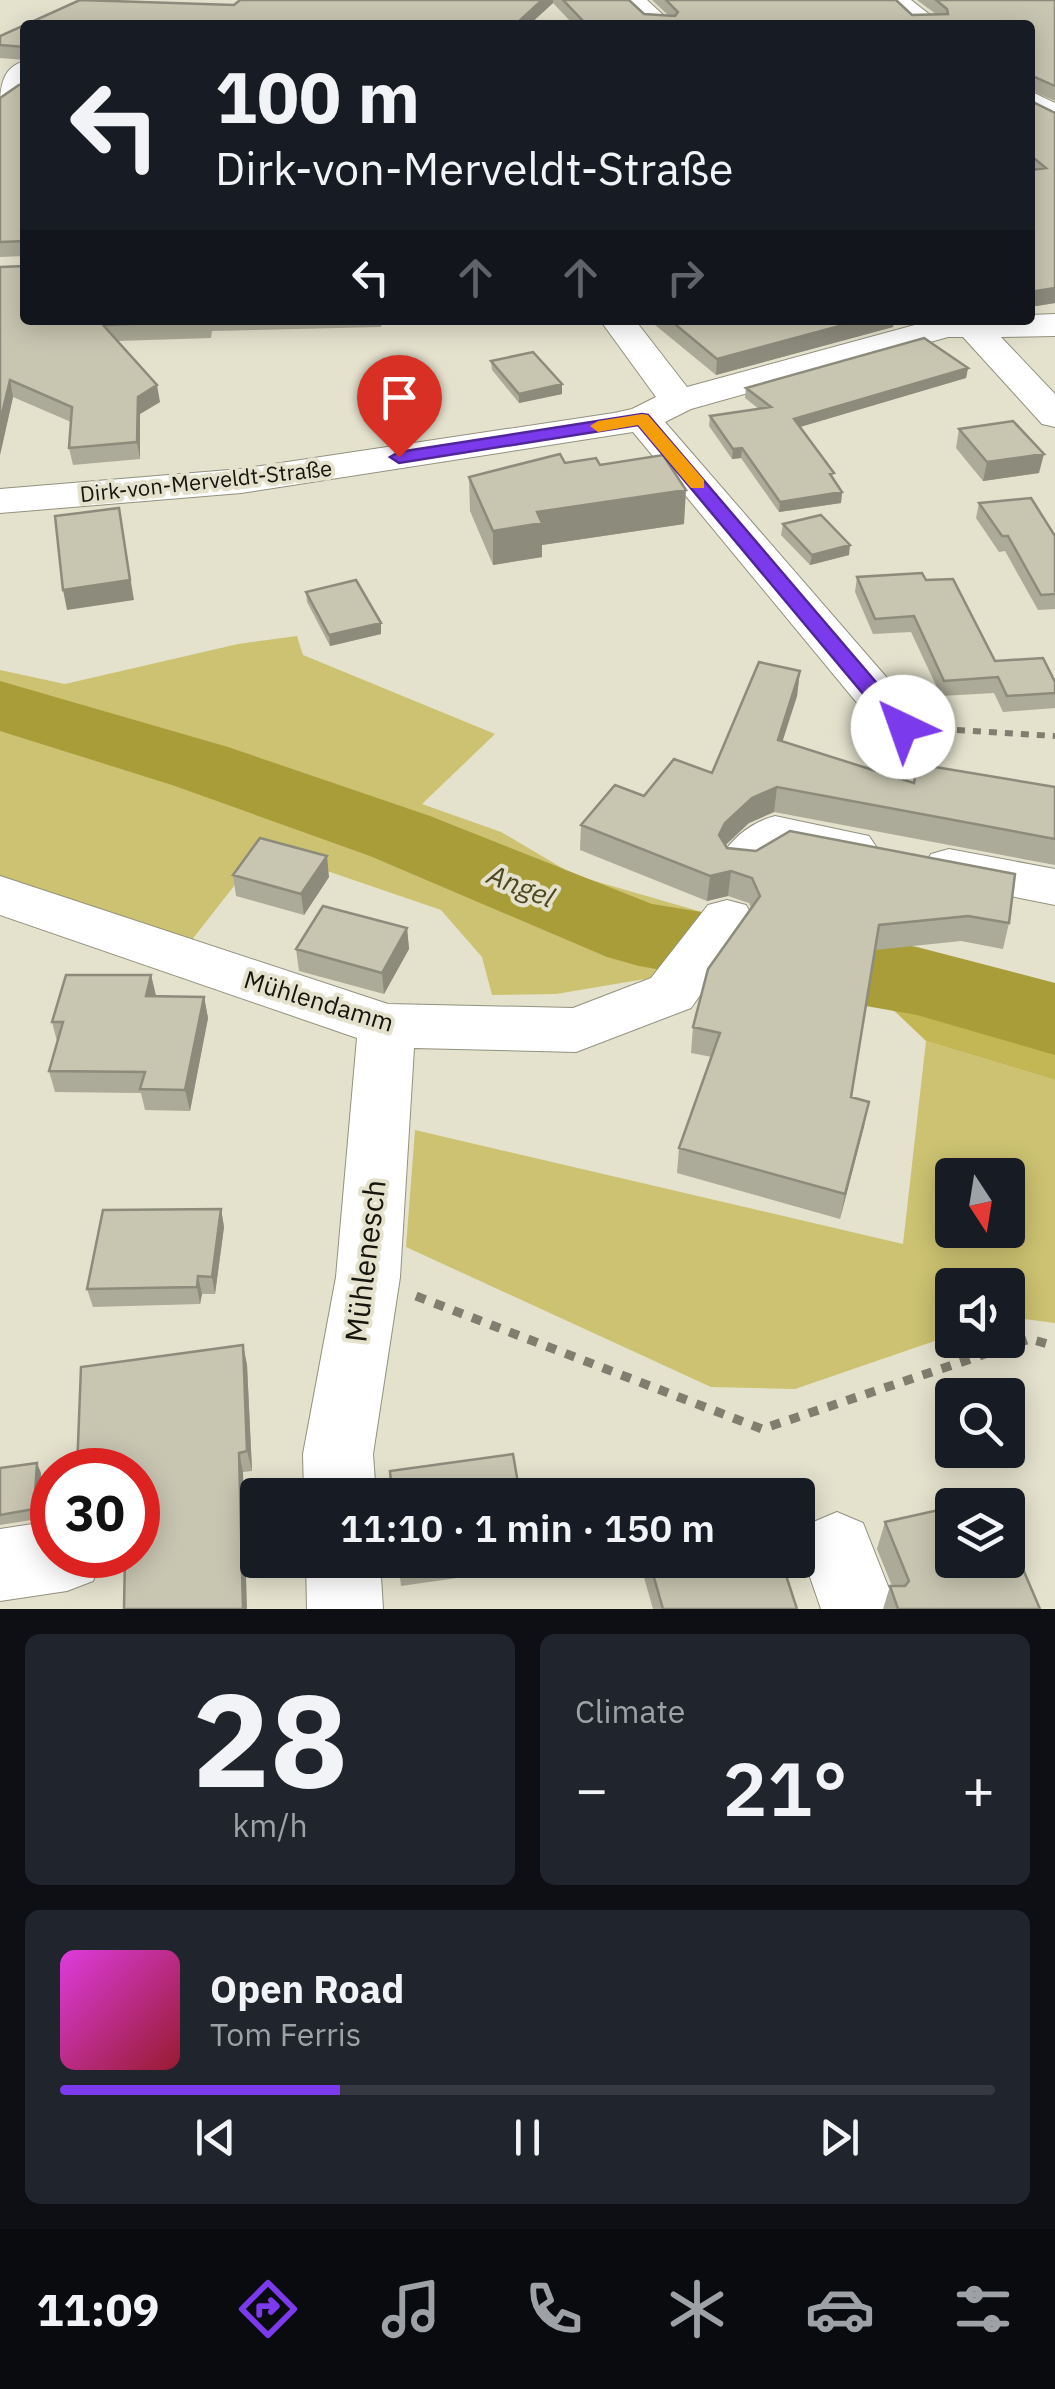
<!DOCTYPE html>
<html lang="en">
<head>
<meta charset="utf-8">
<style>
	:root { --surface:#171b24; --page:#20242c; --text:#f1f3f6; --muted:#9ea1a6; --line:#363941; --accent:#7c3aed }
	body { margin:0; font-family:"IBM Plex Sans",sans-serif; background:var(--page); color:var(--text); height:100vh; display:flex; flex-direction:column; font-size:38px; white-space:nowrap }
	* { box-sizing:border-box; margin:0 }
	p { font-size:32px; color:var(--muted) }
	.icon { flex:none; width:55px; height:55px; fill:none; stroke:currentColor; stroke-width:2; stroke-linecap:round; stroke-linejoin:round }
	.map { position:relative; height:1609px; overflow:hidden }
	.sheet { display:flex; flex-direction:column; gap:25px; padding:25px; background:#0d0f14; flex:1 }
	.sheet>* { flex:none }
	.guide { position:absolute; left:20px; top:20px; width:1015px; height:305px; border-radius:10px; box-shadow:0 5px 25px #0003; background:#171b24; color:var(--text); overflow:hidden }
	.needle { width:65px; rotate:168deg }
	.buttons { position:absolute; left:935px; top:1158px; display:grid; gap:20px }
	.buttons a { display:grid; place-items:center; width:90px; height:90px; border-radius:10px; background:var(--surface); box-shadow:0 5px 25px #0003; font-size:50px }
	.speed { position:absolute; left:30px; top:1448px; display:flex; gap:20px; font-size:50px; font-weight:700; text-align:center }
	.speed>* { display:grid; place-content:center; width:130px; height:130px; border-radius:50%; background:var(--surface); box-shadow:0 5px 25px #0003; line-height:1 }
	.speed .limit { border:15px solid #d22; background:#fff; color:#111 }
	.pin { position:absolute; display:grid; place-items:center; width:85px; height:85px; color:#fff; margin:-102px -42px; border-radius:50% 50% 50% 0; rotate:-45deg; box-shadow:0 0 10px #0007 }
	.pin .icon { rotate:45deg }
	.me { position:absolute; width:110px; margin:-55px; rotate:318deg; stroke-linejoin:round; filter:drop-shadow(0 0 8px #0008) }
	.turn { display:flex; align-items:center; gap:35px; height:210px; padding:0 30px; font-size:45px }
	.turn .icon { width:130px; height:130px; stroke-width:2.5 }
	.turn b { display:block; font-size:70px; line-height:85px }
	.lanes { display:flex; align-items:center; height:95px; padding:0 30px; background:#0003; justify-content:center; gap:50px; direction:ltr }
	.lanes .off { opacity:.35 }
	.big { font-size:75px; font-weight:600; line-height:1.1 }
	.sheet .widget { flex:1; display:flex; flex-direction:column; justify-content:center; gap:15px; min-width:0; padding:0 35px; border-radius:15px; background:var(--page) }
	.sheet .dial { align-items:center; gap:0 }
	.dial b { font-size:130px; line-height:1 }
	.song { display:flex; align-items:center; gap:30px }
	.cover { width:120px; height:120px; border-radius:15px; background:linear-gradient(135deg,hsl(300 70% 55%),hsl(350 70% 35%)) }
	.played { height:10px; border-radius:5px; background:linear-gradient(90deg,var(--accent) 30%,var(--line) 30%) }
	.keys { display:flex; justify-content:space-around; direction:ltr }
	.heat { display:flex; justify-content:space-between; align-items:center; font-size:55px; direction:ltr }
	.sheet .tiles { flex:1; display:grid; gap:25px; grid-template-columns:1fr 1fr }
	.widget:last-child { grid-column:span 2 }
	.trip { position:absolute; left:240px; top:1478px; width:575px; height:100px; border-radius:10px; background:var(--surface); box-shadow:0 5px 25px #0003; font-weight:600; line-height:100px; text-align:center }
	.dock { display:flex; height:160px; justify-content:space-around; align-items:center; background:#090b0e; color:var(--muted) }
	.dock .icon { width:70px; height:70px }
	.dock .selected { color:var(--accent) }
	.dock b { font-size:45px; color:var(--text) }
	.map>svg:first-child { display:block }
</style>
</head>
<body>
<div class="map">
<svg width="1055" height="1609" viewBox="0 0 1055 1609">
	<rect width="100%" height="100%" fill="#e4e2cd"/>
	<path fill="#ccc271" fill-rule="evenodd" d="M297,636L303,655L495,734L422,804L501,832L574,875L702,912L651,978L556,994L492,995L482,957L441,910L263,849L191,941L0,876V670L65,684L238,644Z
		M926,1041L1055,1080V1323L1008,1317V1285H952V1335L795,1389L711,1387L406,1247L415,1130L903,1244ZM952,1175H1008V1230H952Z"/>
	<path fill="#c3b655" d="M883,1000L1055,1039V1080L926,1041Z"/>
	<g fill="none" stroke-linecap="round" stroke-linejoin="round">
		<path fill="#a99d3a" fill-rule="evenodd" d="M0,681L228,747L430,816L652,904L917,947L1055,983V1055L917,1015L639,966L607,957L370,856L172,785L0,731Z"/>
		<g stroke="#93917e" stroke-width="2">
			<path id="minor" d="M620,0H647L674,25H646Z
				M883,0H911L943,25H913Z
				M25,61C25,82 24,104 0,110C0,89 1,67 25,61Z
				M1030,91L1055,103V125L1030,112Z
				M1055,314V336L1001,337L1055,394V427L1042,424L963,337H948L691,409L665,422L920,716L927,727L920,738L903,742L886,738L633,432L241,493L0,513V489L241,469L614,413L632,409L656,397L600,320H635L687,387L933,320H1030V315Z
				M775,816L869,836L877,848L869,860L851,866L785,852C765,870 754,878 728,871L720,858C733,837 752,822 775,816Z
				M949,849L1055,869V905L931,880L923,867L931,854Z
				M0,876L388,1004L573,1008L651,978L708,905L727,900L746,905L754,919L691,1008L576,1052L414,1048L400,1277L373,1454L376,1495H304L303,1454L336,1277L357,1038L0,915Z
				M837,1512L863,1523L897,1609H821L800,1548L811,1523Z
				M52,1521V1555H104L93,1581L67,1591L0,1601V1529Z
				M306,1560H380L383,1609H307Z"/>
		</g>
		<path stroke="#7f7e6f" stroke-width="6" stroke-dasharray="8 8" stroke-linecap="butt" d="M941,729L1055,736"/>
		<path stroke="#7f7e6f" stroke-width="9" stroke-dasharray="10 10" stroke-linecap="butt" d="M416,1296L762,1429L1030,1339L1055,1346"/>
		<use href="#minor" fill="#fff" fill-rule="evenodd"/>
	</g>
	<path fill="#acaa98" d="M80,0L234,5L240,0H629L644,14L668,15L652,0H896L912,15L936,14L917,0H1055V101L1030,90L1031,101L1055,113V303L1030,307V25H574L553,3L529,25H25V60L0,58V36Z
		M25,84V320H401L383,321L381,327L212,331L211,338L118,341L160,402L140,414V459L73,465L69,448L71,422L13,397L0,455L25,266V256L0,257V98Z
		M649,320H894L893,327L716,375Z
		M491,361L562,384V394L519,403L492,370Z
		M968,368L966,378L800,427L842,492L841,503L779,512L741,458L732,459L709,426L710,416L759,409L745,398L746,388Z
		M959,429L1039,473L983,481L956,448Z
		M565,463L600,465L684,524L542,545V557L493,565L470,511L469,477Z
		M979,503L1055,536V609L1038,610L1005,551L999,552L976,518Z
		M783,524L849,555L810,565L781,535Z
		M857,577L926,580L995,661L1055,682V708L1003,712L994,693L941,696L911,632L873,634L855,592Z
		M306,592L381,634L330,646L307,602Z
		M800,671L797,696L782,741L914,783L1055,787V865L774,812L749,823L726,845L727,848L1009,923L1003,949L961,941L875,950L851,1097L869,1102L840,1219L677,1173L679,1148L712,1057L691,1053L693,1027L751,908L749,903L728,896L707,901L580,850L581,825L644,796L712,773Z
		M233,875L329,877L304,915L236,896Z
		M407,928L409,949L384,994L299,971L296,949Z
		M151,975L156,996L204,997L208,1018L190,1111L145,1110L141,1093L55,1092L49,1071L57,1041L52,1022Z
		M221,1209L224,1227L215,1294H202L200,1304L93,1307L87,1289Z
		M243,1345L247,1365L252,1471L243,1472L77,1470Z
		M0,1468L41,1473L38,1519L0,1525Z
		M885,1522L1040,1609H883L890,1586H892L877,1549Z
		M398,1560H528V1568L401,1586Z
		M639,1560H781L797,1609H653Z"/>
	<path fill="#8c8b7c" d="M542,0H553V3L529,25H515Z
		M1055,288V303L1030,307V292Z
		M862,320H894L893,327L716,375L717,359Z
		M968,368L966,378L793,429L794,419Z
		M10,380L13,397L0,455V422Z
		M562,384V394L519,403V394Z
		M157,385L160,402L140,414V459L137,442L138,397Z
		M742,448L741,458L732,459L733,449Z
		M1044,454L1039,473L983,481L987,462Z
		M686,490L684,524L542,545V557L493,565V531L537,512Z
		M842,492L841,503L779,512L780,502Z
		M122,528L134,600L67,610L63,590Z
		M850,545L849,555L810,565L812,555Z
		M381,623V634L330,646L329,635Z
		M800,671L797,696L775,765L778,740Z
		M777,787L774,812L749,823L722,848L719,835L725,823L752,798Z
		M327,856L329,877L304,915L301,894Z
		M731,871L728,896L707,901L710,876Z
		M407,928L409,949L384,994L382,973Z
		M151,975L156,996H146Z
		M204,997L208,1018L190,1111L185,1090Z
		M869,1102L864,1127L840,1219L845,1194Z
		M221,1209L224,1227L215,1294L212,1277Z
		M198,1276L202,1294L200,1304L197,1287Z
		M243,1345L247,1365L252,1471L247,1451Z
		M239,1453L243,1472L247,1609H243Z
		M37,1463L41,1473L38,1519L34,1509Z"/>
	<path fill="#c8c6b1" stroke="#8c8b7c" stroke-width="2.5" d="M80,0L234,5L240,0H542L515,25H25V47L0,45V36Z
		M563,0H629L644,14L675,16L678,12L666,0H896L912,15L948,14L947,9L936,0H1055V86L1030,75V25H587Z
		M1030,82L1031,101L1055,113V288L1030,292V170L1046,168L1030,155Z
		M25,84V320H210L209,321L103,325L157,385L138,397L137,442L69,448L72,407L10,380L0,422V267L25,266V241L0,242V98L19,85Z
		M670,320H862L717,359Z
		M924,338L968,368L794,419L834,473L830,474L842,492L780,502L742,448L733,449L710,416L771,407L746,388Z
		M533,352L562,384L519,394L491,361Z
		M1013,421L1044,454L987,462L959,429Z
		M560,454L565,463L596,458L600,465L663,455L686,490L537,512L542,523L493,531L469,477Z
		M1031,498L1055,536V594L1041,595L1008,536H1002L979,503Z
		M119,508L130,580L63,590L55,516Z
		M821,515L850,545L812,555L783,524Z
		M922,573L926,580L953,579L995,661L1043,658L1055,682V693L1007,696L998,677L944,681L914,616L875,619L857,577Z
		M356,580L381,623L329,635L306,592Z
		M759,662L800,671L778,740L914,783L917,764L1055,787V839L777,787L752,798L725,823L719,835L727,848L756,851L790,831L1015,874L1009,923L968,916L879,925L851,1097L869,1102L845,1194L679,1148L720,1033L693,1027L708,969L760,896L752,878L731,871L710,876L581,825L615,785L644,796L674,759L712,773Z
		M260,838L327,856L301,894L233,875Z
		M323,906L407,928L382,973L296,949Z
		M66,975H151L146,996L204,997L185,1090L140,1089L145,1072L49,1071L63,1022H52Z
		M221,1209L212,1277L198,1276L197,1287L87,1289L103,1210Z
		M243,1345L247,1451L239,1453L243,1609H124L125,1555H138V1470H77L81,1367Z
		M513,1454L520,1495H392L390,1471Z
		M37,1463L34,1509L0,1515V1468Z
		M992,1498L995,1505H963Z
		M952,1507V1560H1008V1534L1040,1609H898L890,1586H905L909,1581L885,1522Z
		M398,1560H451L399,1568Z
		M649,1560H781L797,1609H663Z"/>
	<path fill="#7c3aed" stroke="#51269a" stroke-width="2.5" d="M642,414L648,415L910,722L914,727L910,732H895L638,425L399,463L390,457L399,452Z"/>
	<path fill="#f59e0b" d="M642,414L648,415L704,480V488H691L638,425L598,432L590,426L598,421Z"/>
	<g text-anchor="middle" stroke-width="8" stroke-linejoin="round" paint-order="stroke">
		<g font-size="22" fill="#15140d" stroke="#e4e2cd">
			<text transform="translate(206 481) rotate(-6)" y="8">Dirk-von-Merveldt-Straße</text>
		</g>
		<g font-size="25" fill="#15140d" stroke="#e4e2cd">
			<text transform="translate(319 1001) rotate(17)" y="9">Mühlendamm</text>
		</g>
		<g font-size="28" font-style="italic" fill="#4d471f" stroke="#e4e2cd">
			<text transform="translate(521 886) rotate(22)" y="10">Angel</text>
		</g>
		<g font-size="30" fill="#15140d" stroke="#e4e2cd">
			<text transform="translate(366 1261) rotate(-83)" y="10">Mühlenesch</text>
		</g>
	</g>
</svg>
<div class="buttons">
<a><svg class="needle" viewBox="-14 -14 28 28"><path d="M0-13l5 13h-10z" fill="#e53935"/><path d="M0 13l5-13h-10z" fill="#9ea1a6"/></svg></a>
<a><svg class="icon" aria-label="sound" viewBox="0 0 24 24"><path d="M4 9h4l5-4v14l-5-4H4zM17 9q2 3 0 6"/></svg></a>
<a><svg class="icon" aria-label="search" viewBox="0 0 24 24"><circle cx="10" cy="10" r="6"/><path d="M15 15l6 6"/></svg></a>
<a><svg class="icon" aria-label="layers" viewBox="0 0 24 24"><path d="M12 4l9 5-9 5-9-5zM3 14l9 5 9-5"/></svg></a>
</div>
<div class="speed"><div class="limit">30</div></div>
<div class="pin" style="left:399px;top:457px;background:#d93025"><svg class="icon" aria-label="arrive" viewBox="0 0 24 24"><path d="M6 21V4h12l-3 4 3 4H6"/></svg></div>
<svg class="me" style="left:903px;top:727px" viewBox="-20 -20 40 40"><circle r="19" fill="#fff"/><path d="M0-13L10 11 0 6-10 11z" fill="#7c3aed"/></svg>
<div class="trip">11:10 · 1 min · 150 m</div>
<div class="guide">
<div class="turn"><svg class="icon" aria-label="left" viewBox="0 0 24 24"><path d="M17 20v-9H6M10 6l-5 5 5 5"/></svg><div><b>100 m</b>Dirk-von-Merveldt-Straße</div></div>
<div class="lanes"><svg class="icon" aria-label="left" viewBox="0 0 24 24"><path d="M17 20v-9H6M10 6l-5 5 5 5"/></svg><svg class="icon off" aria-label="ahead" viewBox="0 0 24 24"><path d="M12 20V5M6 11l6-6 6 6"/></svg><svg class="icon off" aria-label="ahead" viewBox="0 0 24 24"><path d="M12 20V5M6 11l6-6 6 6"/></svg><svg class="icon off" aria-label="right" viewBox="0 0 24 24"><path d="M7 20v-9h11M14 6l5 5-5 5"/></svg></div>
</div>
</div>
<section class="sheet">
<div class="tiles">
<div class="widget dial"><b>28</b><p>km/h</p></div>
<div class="widget"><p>Climate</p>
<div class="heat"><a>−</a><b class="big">21°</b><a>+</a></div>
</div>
<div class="widget">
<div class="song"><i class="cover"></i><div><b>Open Road</b><p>Tom Ferris</p></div></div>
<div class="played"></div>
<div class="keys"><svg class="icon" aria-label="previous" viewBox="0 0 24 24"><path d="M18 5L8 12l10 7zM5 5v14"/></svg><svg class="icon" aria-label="pause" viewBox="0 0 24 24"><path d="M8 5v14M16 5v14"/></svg><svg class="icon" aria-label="next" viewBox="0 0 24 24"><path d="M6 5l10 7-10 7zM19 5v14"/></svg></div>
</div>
</div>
</section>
<nav class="dock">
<b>11:09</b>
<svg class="icon selected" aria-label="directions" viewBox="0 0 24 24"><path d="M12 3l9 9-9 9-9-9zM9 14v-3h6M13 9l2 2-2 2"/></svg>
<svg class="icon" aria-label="music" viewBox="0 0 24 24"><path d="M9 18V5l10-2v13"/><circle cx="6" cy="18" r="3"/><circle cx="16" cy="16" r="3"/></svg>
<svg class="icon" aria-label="phone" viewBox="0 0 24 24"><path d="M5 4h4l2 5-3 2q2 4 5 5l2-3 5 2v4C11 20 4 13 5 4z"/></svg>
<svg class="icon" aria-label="climate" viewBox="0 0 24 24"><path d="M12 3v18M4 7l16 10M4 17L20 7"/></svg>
<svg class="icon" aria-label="car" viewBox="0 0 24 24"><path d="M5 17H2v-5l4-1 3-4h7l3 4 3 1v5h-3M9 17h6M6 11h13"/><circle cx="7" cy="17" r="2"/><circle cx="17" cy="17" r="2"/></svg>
<svg class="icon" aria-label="filters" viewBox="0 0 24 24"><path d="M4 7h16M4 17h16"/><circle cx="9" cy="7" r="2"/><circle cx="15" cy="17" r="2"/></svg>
</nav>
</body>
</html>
